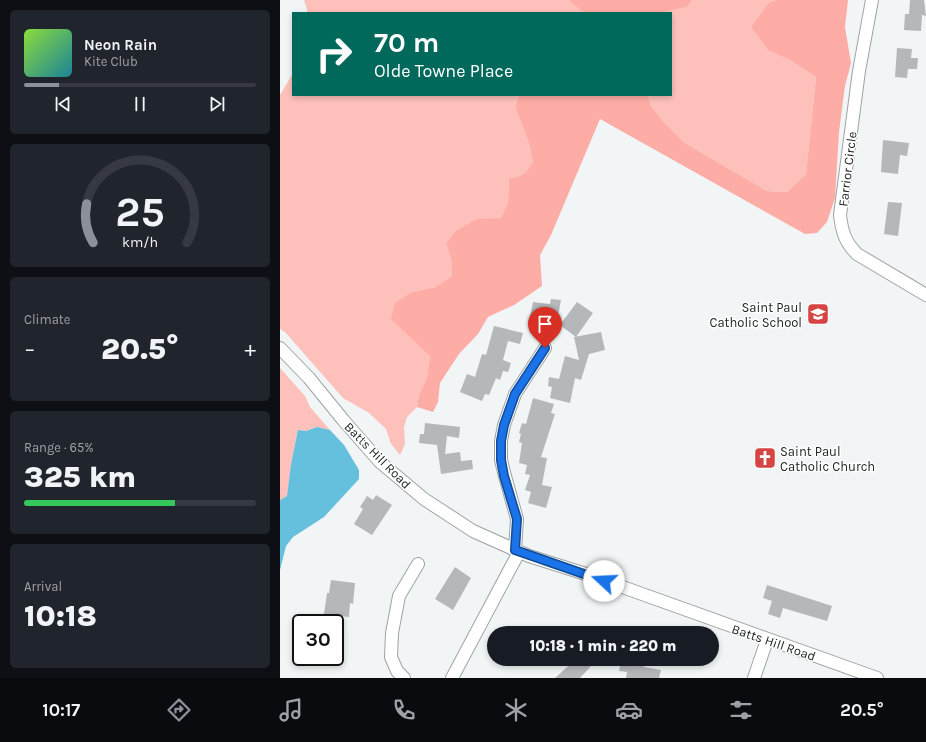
<!DOCTYPE html>
<html lang="en">
<head>
<meta charset="utf-8">
<style>
	:root { --surface:#171b24; --page:#20242c; --text:#f1f3f6; --muted:#9ea1a6; --line:#363941; --accent:#8c9099 }
	body { margin:0; font-family:Karla,sans-serif; background:var(--page); color:var(--text); height:100vh; display:flex; flex-direction:column; font-size:15px; white-space:nowrap }
	* { box-sizing:border-box; margin:0 }
	p { font-size:13px; color:var(--muted) }
	.icon { flex:none; width:22px; height:22px; fill:none; stroke:currentColor; stroke-width:2; stroke-linecap:round; stroke-linejoin:round }
	.map { position:relative; flex:1; overflow:hidden }
	.drawer { display:flex; flex-direction:column; gap:10px; padding:10px; background:#0d0f14; width:280px }
	.drawer>* { flex:none }
	.banner { position:absolute; left:12px; top:12px; width:380px; height:84px; border-radius:0px; box-shadow:0 2px 6px #0003; background:#00695c; color:#fff; overflow:hidden }
	.speed { position:absolute; left:12px; top:614px; display:flex; gap:8px; font-size:20px; font-weight:700; text-align:center }
	.speed>* { display:grid; place-content:center; width:52px; height:52px; border-radius:50%; background:var(--surface); box-shadow:0 2px 6px #0003; line-height:1 }
	.speed .limit { border:2px solid #111; border-radius:6px; background:#fff; color:#111 }
	.pin { position:absolute; display:grid; place-items:center; width:34px; height:34px; color:#fff; margin:-41px -17px; border-radius:50% 50% 50% 0; rotate:-45deg; box-shadow:0 0 4px #0007 }
	.pin .icon { rotate:45deg }
	.me { position:absolute; width:44px; margin:-22px; rotate:290deg; stroke-linejoin:round; filter:drop-shadow(0 0 3px #0008) }
	.turn { display:flex; align-items:center; gap:14px; height:84px; padding:0 16px; font-size:18px }
	.turn .icon { width:52px; height:52px; stroke-width:2.5 }
	.turn b { display:block; font-size:28px; line-height:34px }
	.big { font-size:30px; font-weight:800; line-height:1.1 }
	.drawer .card { flex:1; display:flex; flex-direction:column; justify-content:center; gap:6px; min-width:0; padding:0 14px; border-radius:6px; background:var(--page) }
	.drawer .dial { align-items:center; gap:0 }
	.dial svg { height:104px; overflow:visible; fill:none; stroke:var(--line); stroke-width:7; stroke-linecap:round; text-anchor:middle }
	.dial text { fill:var(--text); stroke:none }
	.song { display:flex; align-items:center; gap:12px }
	.cover { width:48px; height:48px; border-radius:6px; background:linear-gradient(135deg,hsl(90 70% 55%),hsl(190 70% 35%)) }
	.played { height:4px; border-radius:2px; background:linear-gradient(90deg,var(--accent) 15%,var(--line) 15%) }
	.keys { display:flex; justify-content:space-around; direction:ltr }
	.heat { display:flex; justify-content:space-between; align-items:center; font-size:22px; direction:ltr }
	.charge { height:6px; border-radius:3px; background:linear-gradient(90deg,#34c759 65%,var(--line) 0) }
	.trip { position:absolute; left:207px; top:626px; width:232px; height:40px; border-radius:20px; background:var(--surface); box-shadow:0 2px 6px #0003; font-weight:800; line-height:40px; text-align:center }
	.tab-bar { display:flex; height:64px; justify-content:space-around; align-items:center; background:#090b0e; color:var(--muted) }
	.tab-bar .icon { width:28px; height:28px }
	.tab-bar .current { color:var(--accent) }
	.tab-bar b { font-size:18px; color:var(--text) }
	main { display:flex; flex:1; min-height:0 }
	.map>svg:first-child { display:block }
</style>
</head>
<body>
<main>
<section class="drawer">
<div class="card">
<div class="song"><i class="cover"></i><div><b>Neon Rain</b><p>Kite Club</p></div></div>
<div class="played"></div>
<div class="keys"><svg class="icon" aria-label="previous" viewBox="0 0 24 24"><path d="M18 5L8 12l10 7zM5 5v14"/></svg><svg class="icon" aria-label="pause" viewBox="0 0 24 24"><path d="M8 5v14M16 5v14"/></svg><svg class="icon" aria-label="next" viewBox="0 0 24 24"><path d="M6 5l10 7-10 7zM19 5v14"/></svg></div>
</div>
<div class="card dial"><svg viewBox="0 0 100 80">
<path d="M14 69A42 42 0 1 1 86 69"/>
<path d="M14 69A42 42 0 0 1 9 39" stroke="#8c9099"/>
<text x="50" y="56" font-size="32" font-weight="700">25</text>
<text x="50" y="72" font-size="11">km/h</text>
</svg></div>
<div class="card"><p>Climate</p>
<div class="heat"><a>−</a><b class="big">20.5°</b><a>+</a></div>
</div>
<div class="card"><p>Range · 65%</p><b class="big">325 km</b><div class="charge"></div></div>
<div class="card"><p>Arrival</p><b class="big">10:18</b></div>
</section>
<div class="map">
<svg width="646" height="678" viewBox="0 0 646 678">
	<rect width="100%" height="100%" fill="#f1f5f6"/>
	<path fill="#fdc0ba" d="M24,0H290L291,3L305,13H28Z
		M412,0H497L489,4V51L508,59L536,77L526,174L507,192L487,191L405,143L382,120L371,106L368,95H391V13H379L407,7Z
		M13,73V95H239L235,107L249,143L253,162C246,173 242,177 229,178L228,202L221,218L214,219L166,244L171,257L172,276L155,287L132,292L150,356L147,378L139,394L137,407L127,417L124,427L125,444L120,455L111,444L106,429L89,413L63,398L5,332L0,329V95Z
		M0,368L25,396L30,407L50,430L37,427L26,431L18,430L11,464L7,496L0,500Z"/>
	<path fill="#feada6" d="M290,0H412L407,7L379,13H305L291,3Z
		M497,0H568L565,27L571,63L565,86L559,132L555,198L547,222L537,233L525,234L320,119L271,235L260,255L262,286L234,305L208,317L198,334L179,354L160,383L158,402L153,412L137,407L139,394L147,378L150,356L111,319L115,303L132,292L155,287L172,276L171,258L166,244L176,231L197,219L221,218L228,202L229,178C242,177 246,173 253,162L249,143L235,107L239,95H368L371,106L382,120L405,143L487,191L507,192L526,174L536,77L508,59L489,51L471,27L489,3Z"/>
	<path fill="#65c0de" d="M37,427L50,430L64,445L79,470V479L44,517L13,537L6,546L0,570V500L7,496L11,464L18,430L26,431Z"/>
	<path fill="#b5b8ba" d="M630,0H644L646,16L642,15L641,31L624,30L625,14H629Z
		M617,48L632,49L631,58H638L637,69H628L627,78L615,77Z
		M603,140L629,143L627,156L620,155L618,174L601,172Z
		M608,202L622,203L618,236L604,234Z
		M271,299L281,300L277,322L250,317L253,302L270,304Z
		M297,302L313,313L296,337L280,325Z
		M214,326L243,333L240,344L228,341L223,360L231,363L228,372L223,371L220,380L216,378L209,395L205,394L202,401L180,392L187,374L195,377L202,354L206,355Z
		M321,332L325,350L309,354L301,380L295,378L290,403L270,398L272,387L268,386L269,377L279,379L285,356L299,360L294,337Z
		M253,398L274,404L271,413L275,414L261,457L267,458L262,485L272,487L266,508L248,503L251,492L245,490L250,475L245,474L247,465L239,463L242,443L239,442L241,434L239,433L242,423L246,424Z
		M145,423L180,427L179,438L167,436L165,454L180,452L181,461L192,460L193,469L161,474L157,445L139,443L140,434H144Z
		M96,495L112,505L92,535L74,524L83,509L80,507L87,496L93,500Z
		M175,567L191,578L173,610L155,599Z
		M51,580L75,583L73,604L70,603L69,617L44,614L47,593H49Z
		M487,585L552,606L547,621L503,608L500,618L488,614L492,601L483,598Z
		M296,659H303L311,666L300,678H275Z
		M341,659L365,663L364,667L381,670L379,678H346L347,672L339,671Z"/>
	<g fill="none" stroke-linecap="round" stroke-linejoin="round">
		<g stroke="#9fa3a4" stroke-width="14">
			<path id="minor" d="M592,0L579,71L560,215C562,232 565,242 577,254L646,295
				M0,348L29,378L64,421L100,462L144,499L193,531L249,556L309,575L597,678
				M235,550L237,519L225,476L221,460V441L224,425L235,394L265,348
				M124,678L117,671L111,657L112,633L119,596L138,564
				M172,678L239,552
				M474,678L487,640"/>
		</g>
		<use href="#minor" stroke="#fff" stroke-width="12"/>
	</g>
	<g fill="none" stroke-linecap="round" stroke-linejoin="round">
		<g stroke="#114b97" stroke-width="10">
			<path id="route" d="M265,348L235,394L224,425L221,441V460L224,476L237,519L235,550L324,581"/>
		</g>
		<use href="#route" stroke="#1a73e8" stroke-width="7"/>
	</g>
	<defs>
		<g id="school-square" transform="scale(1.15)"><rect x="-9" y="-9" width="18" height="18" rx="4" fill="#d44543" stroke="#fff"/><path d="M0-5L7-2L0 1L-7-2ZM-4 1L0 2.5L4 1V4Q0 6-4 4Z" fill="#fff"/></g>
		<g id="church-square" transform="scale(1.15)"><rect x="-9" y="-9" width="18" height="18" rx="4" fill="#d44543" stroke="#fff"/><path d="M-1.2-6h2.4v3.5h3.3v2.4h-3.3V6h-2.4V-.1h-3.3v-2.4h3.3Z" fill="#fff"/></g>
	</defs>
	<g fill-rule="evenodd">
		<use href="#school-square" x="538" y="314"/>
		<use href="#church-square" x="485" y="458"/>
	</g>
	<g text-anchor="middle" stroke-width="3" stroke-linejoin="round" paint-order="stroke">
		<g font-size="13" fill="#232525" stroke="#fff">
			<text transform="translate(567 169) rotate(-83)" y="5">Farrior Circle</text>
			<text transform="translate(98 455) rotate(45)" y="5">Batts Hill Road</text>
			<text transform="translate(494 642) rotate(19)" y="5">Batts Hill Road</text>
		</g>
		<g font-size="13" fill="#232525" stroke="#fff" text-anchor="end">
			<text x="522" y="312">Saint Paul<tspan x="522" dy="15">Catholic School</tspan></text>
			<text x="500" y="456" text-anchor="start">Saint Paul<tspan x="500" dy="15">Catholic Church</tspan></text>
		</g>
	</g>
</svg>
<div class="speed"><div class="limit">30</div></div>
<div class="pin" style="left:265px;top:348px;background:#d93025"><svg class="icon" aria-label="arrive" viewBox="0 0 24 24"><path d="M6 21V4h12l-3 4 3 4H6"/></svg></div>
<svg class="me" style="left:324px;top:581px" viewBox="-20 -20 40 40"><circle r="19" fill="#fff"/><path d="M0-13L10 11 0 6-10 11z" fill="#1a73e8"/></svg>
<div class="trip">10:18 · 1 min · 220 m</div>
<div class="banner">
<div class="turn"><svg class="icon" aria-label="right" viewBox="0 0 24 24"><path d="M7 20v-9h11M14 6l5 5-5 5"/></svg><div><b>70 m</b>Olde Towne Place</div></div>
</div>
</div>
</main>
<nav class="tab-bar">
<b>10:17</b>
<svg class="icon current" aria-label="directions" viewBox="0 0 24 24"><path d="M12 3l9 9-9 9-9-9zM9 14v-3h6M13 9l2 2-2 2"/></svg>
<svg class="icon" aria-label="music" viewBox="0 0 24 24"><path d="M9 18V5l10-2v13"/><circle cx="6" cy="18" r="3"/><circle cx="16" cy="16" r="3"/></svg>
<svg class="icon" aria-label="phone" viewBox="0 0 24 24"><path d="M5 4h4l2 5-3 2q2 4 5 5l2-3 5 2v4C11 20 4 13 5 4z"/></svg>
<svg class="icon" aria-label="climate" viewBox="0 0 24 24"><path d="M12 3v18M4 7l16 10M4 17L20 7"/></svg>
<svg class="icon" aria-label="car" viewBox="0 0 24 24"><path d="M5 17H2v-5l4-1 3-4h7l3 4 3 1v5h-3M9 17h6M6 11h13"/><circle cx="7" cy="17" r="2"/><circle cx="17" cy="17" r="2"/></svg>
<svg class="icon" aria-label="filters" viewBox="0 0 24 24"><path d="M4 7h16M4 17h16"/><circle cx="9" cy="7" r="2"/><circle cx="15" cy="17" r="2"/></svg>
<b>20.5°</b>
</nav>
</body>
</html>
